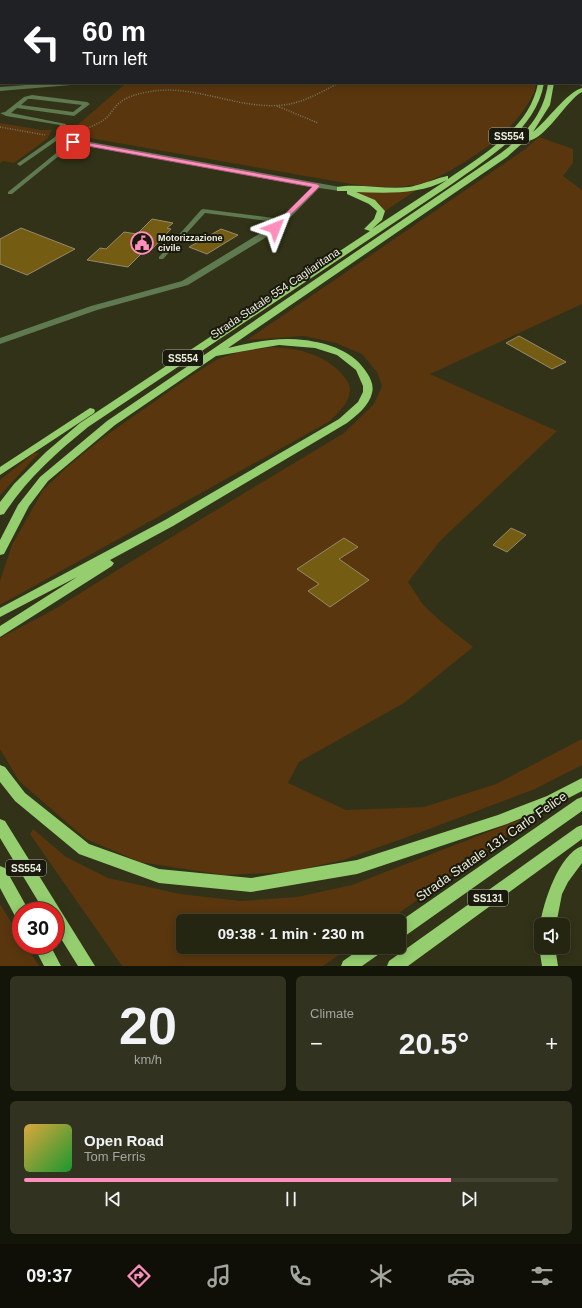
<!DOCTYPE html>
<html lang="en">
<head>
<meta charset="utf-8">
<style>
	:root { --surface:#252611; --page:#31321f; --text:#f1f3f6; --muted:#a3a59f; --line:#424331; --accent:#fe8ebc }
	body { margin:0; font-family:Helvetica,sans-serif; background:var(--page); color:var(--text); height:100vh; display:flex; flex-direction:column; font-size:15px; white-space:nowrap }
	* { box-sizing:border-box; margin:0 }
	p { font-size:13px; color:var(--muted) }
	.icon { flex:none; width:22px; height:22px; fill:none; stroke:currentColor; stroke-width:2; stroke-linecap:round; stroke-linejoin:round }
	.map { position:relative; height:966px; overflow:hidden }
	.side { display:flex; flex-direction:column; gap:10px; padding:10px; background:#141509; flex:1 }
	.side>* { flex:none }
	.hud { position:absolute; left:0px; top:0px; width:582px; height:84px; box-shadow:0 2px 10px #0003,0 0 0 1px var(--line); background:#202124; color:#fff; overflow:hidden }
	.controls { position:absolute; left:534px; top:918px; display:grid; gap:8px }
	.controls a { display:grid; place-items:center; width:36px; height:36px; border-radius:6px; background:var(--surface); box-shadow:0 2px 10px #0003,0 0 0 1px var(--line); font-size:20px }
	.speed { position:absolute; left:12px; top:902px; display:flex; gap:8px; font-size:20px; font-weight:700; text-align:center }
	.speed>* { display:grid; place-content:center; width:52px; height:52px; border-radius:50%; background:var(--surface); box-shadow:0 2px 10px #0003,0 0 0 1px var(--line); line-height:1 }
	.speed .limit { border:6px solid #d22; background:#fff; color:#111 }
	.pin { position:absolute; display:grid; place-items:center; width:34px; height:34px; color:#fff; margin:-17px; border-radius:8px; box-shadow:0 2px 6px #0006 }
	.me { position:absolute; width:44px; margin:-22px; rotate:45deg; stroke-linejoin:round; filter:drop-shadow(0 0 3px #0008) }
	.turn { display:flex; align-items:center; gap:14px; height:84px; padding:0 16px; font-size:18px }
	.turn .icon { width:52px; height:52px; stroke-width:2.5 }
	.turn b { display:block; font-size:28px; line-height:34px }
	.big { font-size:30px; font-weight:700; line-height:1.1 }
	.side .widget { flex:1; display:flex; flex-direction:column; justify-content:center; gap:6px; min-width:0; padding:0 14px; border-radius:6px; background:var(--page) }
	.side .dial { align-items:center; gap:0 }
	.dial b { font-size:52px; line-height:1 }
	.song { display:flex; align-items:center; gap:12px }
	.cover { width:48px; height:48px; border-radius:6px; background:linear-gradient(135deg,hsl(40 70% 55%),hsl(130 70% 35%)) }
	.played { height:4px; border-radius:2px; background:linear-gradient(90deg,var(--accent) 80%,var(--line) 80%) }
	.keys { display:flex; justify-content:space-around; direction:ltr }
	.heat { display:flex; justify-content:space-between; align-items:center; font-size:22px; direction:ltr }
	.side .tiles { flex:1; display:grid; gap:10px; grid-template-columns:1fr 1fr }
	.widget:last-child { grid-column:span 2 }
	.trip { position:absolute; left:176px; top:914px; width:230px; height:40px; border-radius:6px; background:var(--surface); box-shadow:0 2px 10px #0003,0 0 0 1px var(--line); font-weight:700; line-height:40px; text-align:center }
	.menu { display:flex; height:64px; justify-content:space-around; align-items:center; background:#0f0f07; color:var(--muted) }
	.menu .icon { width:28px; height:28px }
	.menu .on { color:var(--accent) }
	.menu b { font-size:18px; color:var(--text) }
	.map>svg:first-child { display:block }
</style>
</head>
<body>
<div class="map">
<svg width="582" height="966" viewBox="0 0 582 966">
	<rect width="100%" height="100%" fill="#313217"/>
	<path fill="#59360e" d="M201,0H457L459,1H209Z
		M145,83H536C536,99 511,127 499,138C486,149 440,179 424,183C396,190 367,187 340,182L67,134L124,85Z
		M0,123L42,130H52L47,139L14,163L3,161L0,163Z
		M539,137L573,149V163L563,176L582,190V304L430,374L557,431L440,541L408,582L424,606L444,624L473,647L404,703L299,762L288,783L346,810L424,807L496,784L582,739V765L535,789L421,832L343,860L290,872L224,875L140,862L86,839L19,781L0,749V638L53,610L145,553L344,433L374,404L382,386L377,372L362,354L336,343L304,336L247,340L524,150Z
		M418,189L385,211L378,202L353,192L356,190Z
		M272,347C298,348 324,354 342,374C346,379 350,384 350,390C350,402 338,413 330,421L0,605V581L12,545L43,490L67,467L104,437L191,376L218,359L239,352Z
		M34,453H39L0,495V480Z
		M519,820L523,824L388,921H183V947H350L323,966H122L30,834L33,829L66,857L108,878L180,894L241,901L297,897L352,885Z
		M0,904L21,938V945H26L39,966H0Z"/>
	<path fill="#755c13" stroke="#968a6c" d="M152,219L173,223L167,228L171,229L150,251L145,250L128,267L87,260L100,248L106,249L124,232L137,234Z
		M21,228L75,249L27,275L0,264V239Z
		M221,229L238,235L207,254L189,247Z
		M519,336L566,362L552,369L506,343Z
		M511,528L526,535L507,552L493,545Z
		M344,538L358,547L339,559L369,580L330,607L308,591L319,584L297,569Z"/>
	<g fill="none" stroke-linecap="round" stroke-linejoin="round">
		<path stroke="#797a63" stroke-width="1.5" stroke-dasharray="1 1.5" stroke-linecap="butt" d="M451,0L453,1
			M277,106L318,123
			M0,127L45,135
			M78,132C87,128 97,125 105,119C110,115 113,109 117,105C126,96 141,93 153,91C198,85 239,110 283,105C303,103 321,92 339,83"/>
		<path fill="#5f7950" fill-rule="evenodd" d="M138,0H150L151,1H139Z
			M170,0H181L182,1H171Z
			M0,51H1V53H0Z
			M0,61H1V65H0Z
			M0,73H1V77H0Z
			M52,83H74L71,85L0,91V87Z
			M32,95L87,102L90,104L74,116L17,108L11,113L66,124L59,139L20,166L17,164L18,163L55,137L60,125L6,116L0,113L5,112L24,97ZM28,99H32L82,105L73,112L21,105Z
			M71,141L76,142L12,194H8V192Z
			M203,209L282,219L285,221L282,223L205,213L163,259H159V257L201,210Z"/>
		<path fill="#5f7950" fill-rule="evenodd" d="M489,0H494V1H489Z
			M581,69H582V73H581Z
			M581,82L582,86L576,83H581Z
			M57,136L340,187L343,189L340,191L319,188L278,230L188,285L97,310L0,344V338L91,306L182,281L272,226L312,187L55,139L54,138Z"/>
		<path fill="#94ce6e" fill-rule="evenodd" d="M463,0H469L470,1H464Z
			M472,0H479L480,1H473Z
			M538,83H544C536,130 488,158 452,184L88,427C56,453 27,479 4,514L0,515V502L14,484L46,452L80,423L370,231L364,229L374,219L377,211L369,204L347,194V191H337V187C357,183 387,190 409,187C418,186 443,176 448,176V179C483,155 530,128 538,83ZM447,180L372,229L382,220L385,211L375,200L356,192C387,193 418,195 447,180Z
			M548,83H554L550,105L533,132C548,120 567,92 582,88V92C566,100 544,143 525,141L507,157L228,348C253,342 278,337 304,340C328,343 354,351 367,373C371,379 374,386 372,393C369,406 357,415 347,423L173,526L110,560L114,563L112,566L0,637V626L77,577L0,617V608L165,520L339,419L358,402L363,392V386L356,370L337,355L315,348L279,345L216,356L115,425L48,481L29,506L4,554L0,555V540L18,505L40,477L107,421L501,153C525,135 544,114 548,83Z
			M90,408L94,409L95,411L94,413L0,475V467Z
			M0,765L5,767L25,793L89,844L159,869L251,878L357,860L498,815L547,796L582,778V791L557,804L507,824L357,874L251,892L159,883L79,854L15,801L0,782Z
			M582,797V811L405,936L399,938V922L577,799Z
			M0,819L5,821L95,966H78L55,929V911H44L0,838Z
			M582,825V839L408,966H387L389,961L577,827Z
			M582,846V863L568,882L562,894L556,925H541V927L540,925C543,903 559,854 582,846Z
			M0,866L5,868L29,911H21V918L15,916L0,888Z
			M541,942V947H555L558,966H542L539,947Z
			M33,945H50L61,966H44Z
			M363,947H384L382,952L362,966H341L343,961Z"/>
	</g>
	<path fill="#fe8ebc" stroke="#a55c7a" d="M73,140L317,184L320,186L275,230L272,228L273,226L312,187L71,143V141Z"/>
	<defs>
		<g id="civic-ring" transform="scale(1.15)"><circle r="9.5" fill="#19190d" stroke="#fe8ebc" stroke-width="1.5"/><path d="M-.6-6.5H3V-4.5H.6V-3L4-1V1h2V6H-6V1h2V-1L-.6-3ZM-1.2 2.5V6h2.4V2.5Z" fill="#fe8ebc"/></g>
	</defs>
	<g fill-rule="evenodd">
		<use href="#civic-ring" x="142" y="243"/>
	</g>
	<g text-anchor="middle" stroke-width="4" stroke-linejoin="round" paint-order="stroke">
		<g font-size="9" font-weight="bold" fill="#eceddc" stroke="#19190d" text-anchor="start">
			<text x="158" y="241">Motorizzazione<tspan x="158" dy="10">civile</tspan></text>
		</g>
		<g fill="#19190d" stroke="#adad9e" stroke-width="1">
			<rect x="489" y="128" width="40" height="16" rx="3"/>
			<rect x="163" y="350" width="40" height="16" rx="3"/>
			<rect x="6" y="860" width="40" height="16" rx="3"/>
			<rect x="468" y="890" width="40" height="16" rx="3"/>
		</g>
		<g font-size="10" font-weight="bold" fill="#eceddc">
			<text x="509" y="140">SS554</text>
			<text x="183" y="362">SS554</text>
			<text x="26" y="872">SS554</text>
			<text x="488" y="902">SS131</text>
		</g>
		<g font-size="11" fill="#eceddc" stroke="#19190d">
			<text transform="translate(275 293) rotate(-34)" y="4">Strada Statale 554 Cagliaritana</text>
		</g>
		<g font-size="13" fill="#eceddc" stroke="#19190d">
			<text transform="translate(491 846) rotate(-35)" y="5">Strada Statale 131 Carlo Felice</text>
		</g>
	</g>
</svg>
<div class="controls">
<a><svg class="icon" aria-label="sound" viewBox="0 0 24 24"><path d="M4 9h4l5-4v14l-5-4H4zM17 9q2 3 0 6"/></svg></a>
</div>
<div class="speed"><div class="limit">30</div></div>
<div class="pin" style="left:73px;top:142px;background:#d93025"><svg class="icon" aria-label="arrive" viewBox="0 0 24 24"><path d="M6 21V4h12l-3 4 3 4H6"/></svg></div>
<svg class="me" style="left:275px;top:228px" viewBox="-20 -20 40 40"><path d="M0-17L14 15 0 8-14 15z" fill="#fe8ebc" stroke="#fff" stroke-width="4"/></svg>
<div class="trip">09:38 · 1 min · 230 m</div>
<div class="hud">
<div class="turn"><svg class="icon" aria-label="left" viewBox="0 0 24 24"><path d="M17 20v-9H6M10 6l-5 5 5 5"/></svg><div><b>60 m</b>Turn left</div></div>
</div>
</div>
<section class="side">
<div class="tiles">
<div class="widget dial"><b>20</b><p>km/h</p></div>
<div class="widget"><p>Climate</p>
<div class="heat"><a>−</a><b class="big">20.5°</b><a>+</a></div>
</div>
<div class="widget">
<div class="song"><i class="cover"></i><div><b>Open Road</b><p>Tom Ferris</p></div></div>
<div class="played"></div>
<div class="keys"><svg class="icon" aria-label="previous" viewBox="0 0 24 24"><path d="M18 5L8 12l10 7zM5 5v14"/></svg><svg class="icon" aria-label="pause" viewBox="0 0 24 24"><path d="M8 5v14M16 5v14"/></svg><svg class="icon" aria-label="next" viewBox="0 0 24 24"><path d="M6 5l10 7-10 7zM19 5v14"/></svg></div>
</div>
</div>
</section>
<nav class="menu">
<b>09:37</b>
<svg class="icon on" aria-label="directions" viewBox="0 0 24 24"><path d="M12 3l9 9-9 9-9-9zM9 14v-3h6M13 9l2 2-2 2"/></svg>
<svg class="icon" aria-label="music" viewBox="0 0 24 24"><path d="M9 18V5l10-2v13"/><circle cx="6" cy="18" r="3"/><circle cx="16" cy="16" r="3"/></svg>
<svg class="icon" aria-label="phone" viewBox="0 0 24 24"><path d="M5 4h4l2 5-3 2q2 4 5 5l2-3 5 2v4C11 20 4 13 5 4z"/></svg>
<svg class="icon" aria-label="climate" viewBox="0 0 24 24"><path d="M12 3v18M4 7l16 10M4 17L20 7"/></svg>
<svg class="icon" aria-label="car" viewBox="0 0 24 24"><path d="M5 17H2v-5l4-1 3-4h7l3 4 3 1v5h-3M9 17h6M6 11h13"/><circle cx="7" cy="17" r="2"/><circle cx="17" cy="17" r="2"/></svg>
<svg class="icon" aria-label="filters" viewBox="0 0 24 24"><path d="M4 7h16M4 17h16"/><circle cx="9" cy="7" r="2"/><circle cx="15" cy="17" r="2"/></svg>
</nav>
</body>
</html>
